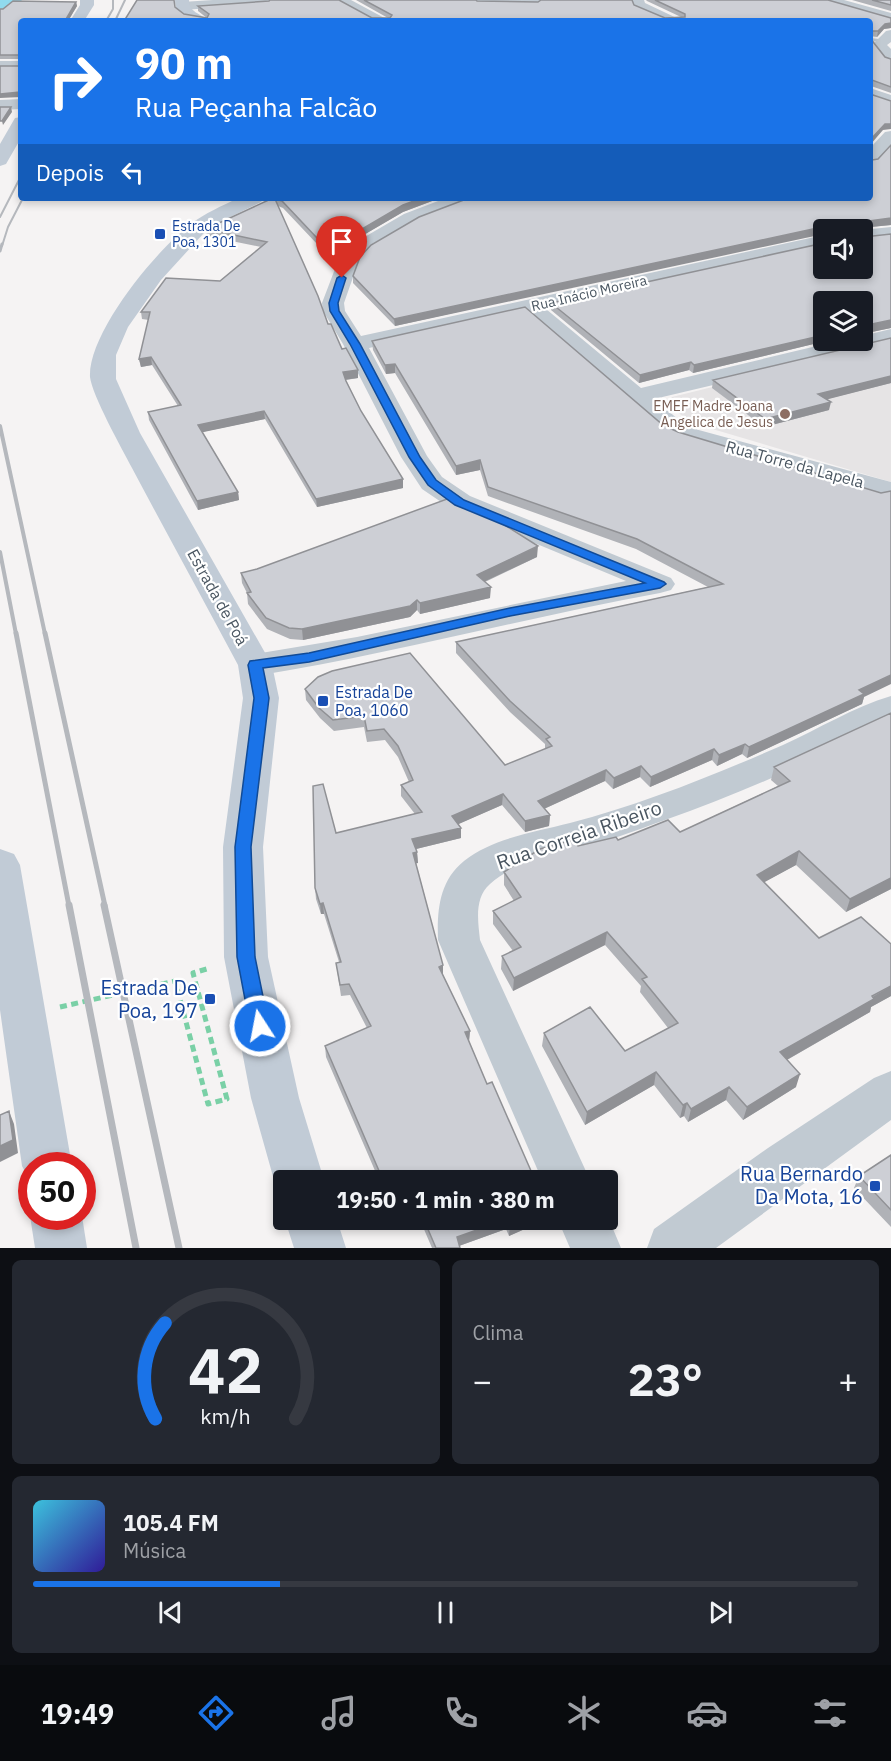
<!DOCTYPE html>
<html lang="pt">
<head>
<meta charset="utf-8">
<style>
	:root { --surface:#171b24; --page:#242831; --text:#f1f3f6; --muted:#9ea1a6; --line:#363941; --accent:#1a73e8 }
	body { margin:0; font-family:"IBM Plex Sans",sans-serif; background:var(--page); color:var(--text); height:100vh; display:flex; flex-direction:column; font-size:22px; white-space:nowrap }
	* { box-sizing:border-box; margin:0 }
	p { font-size:20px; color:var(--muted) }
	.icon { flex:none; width:33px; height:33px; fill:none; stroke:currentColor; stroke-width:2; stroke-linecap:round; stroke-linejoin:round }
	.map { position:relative; height:1248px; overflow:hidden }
	.details { display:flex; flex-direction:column; gap:12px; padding:12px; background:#0d0f14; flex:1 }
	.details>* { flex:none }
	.top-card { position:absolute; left:18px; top:18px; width:855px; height:183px; border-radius:6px; box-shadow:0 3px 9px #0003; background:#1a73e8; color:#fff; overflow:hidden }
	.fabs { position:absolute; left:813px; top:219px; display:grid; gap:12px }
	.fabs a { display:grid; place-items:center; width:60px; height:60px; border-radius:6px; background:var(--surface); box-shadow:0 3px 9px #0003; font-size:30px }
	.speed { position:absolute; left:18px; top:1152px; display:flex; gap:12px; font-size:30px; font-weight:700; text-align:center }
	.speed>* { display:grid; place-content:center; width:78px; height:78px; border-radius:50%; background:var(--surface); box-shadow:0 3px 9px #0003; line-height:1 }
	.speed .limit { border:9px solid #d22; background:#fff; color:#111 }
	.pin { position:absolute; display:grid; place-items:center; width:51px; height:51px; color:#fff; margin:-62px -26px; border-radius:50% 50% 50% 0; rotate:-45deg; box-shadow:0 0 6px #0007 }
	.pin .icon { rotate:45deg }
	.me { position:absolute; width:66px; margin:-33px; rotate:349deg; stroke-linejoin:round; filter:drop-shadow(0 0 4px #0008) }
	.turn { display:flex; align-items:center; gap:21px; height:126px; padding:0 18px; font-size:27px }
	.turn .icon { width:78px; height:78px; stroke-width:2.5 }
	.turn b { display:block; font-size:42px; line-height:51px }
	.then { display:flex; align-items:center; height:57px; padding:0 18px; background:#0003; gap:12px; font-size:22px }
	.big { font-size:45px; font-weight:800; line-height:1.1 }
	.details .widget { flex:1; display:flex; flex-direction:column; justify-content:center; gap:9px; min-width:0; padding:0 21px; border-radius:9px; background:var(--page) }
	.details .dial { align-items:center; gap:0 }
	.dial svg { height:156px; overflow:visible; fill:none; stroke:var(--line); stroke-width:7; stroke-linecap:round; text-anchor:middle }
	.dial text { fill:var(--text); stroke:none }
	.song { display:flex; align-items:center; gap:18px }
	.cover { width:72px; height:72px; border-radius:9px; background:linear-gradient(135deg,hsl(190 70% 55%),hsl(250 70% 35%)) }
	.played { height:6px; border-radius:3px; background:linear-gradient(90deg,var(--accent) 30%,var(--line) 30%) }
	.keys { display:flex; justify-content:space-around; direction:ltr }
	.heat { display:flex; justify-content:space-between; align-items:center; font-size:33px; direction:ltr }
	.details .tiles { flex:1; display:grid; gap:12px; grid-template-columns:1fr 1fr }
	.widget:last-child { grid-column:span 2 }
	.trip { position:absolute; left:273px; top:1170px; width:345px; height:60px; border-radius:6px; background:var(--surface); box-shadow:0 3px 9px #0003; font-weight:800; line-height:60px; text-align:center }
	.dock { display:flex; height:96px; justify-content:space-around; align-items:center; background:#090b0e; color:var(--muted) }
	.dock .icon { width:42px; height:42px }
	.dock .selected { color:var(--accent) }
	.dock b { font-size:27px; color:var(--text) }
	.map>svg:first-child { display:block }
</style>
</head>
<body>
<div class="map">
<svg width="891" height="1248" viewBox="0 0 891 1248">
	<rect width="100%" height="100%" fill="#f5f3f3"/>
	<path fill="#e6e4e5" d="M891,343V482L709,428L691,421L667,406L666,401L672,397Z"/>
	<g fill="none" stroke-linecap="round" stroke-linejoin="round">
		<path fill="#90daee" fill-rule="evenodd" d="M0,0H22L8,17L0,19Z"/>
		<path stroke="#7ad0a6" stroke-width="5" stroke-dasharray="7 4.5" stroke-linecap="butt" d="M60,1007L175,981L208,1104L227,1099L193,973L210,968"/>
		<path fill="#c1cad2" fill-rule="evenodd" d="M870,38L888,40L870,42Z"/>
		<path fill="#c1cad2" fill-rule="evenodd" d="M213,0H275L269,4L182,10L176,6L182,2Z
			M335,0H351L390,21H373Z
			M472,0H544V1L538,5L478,4Z
			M632,0H644L645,3L683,21H665L634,8Z
			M824,0H844L891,13V21L826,3Z
			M0,61H21V69H0Z
			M870,88L891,95V105L870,98Z
			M21,99V109L0,110V100Z
			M446,198H472L470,202L418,222L370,250L358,263L344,303L345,311L361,336L824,235V247L546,309L641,388L842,340H862V336L891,329V343L654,399L679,420L695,429L891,482V498L677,439L661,430L525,313L369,348L427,456L442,477L470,496L671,578L675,584L671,590L660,593C524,618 391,654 255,676L243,673L239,665L243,657L255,654L357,637L626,581L450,508L422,489L401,457L343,344L323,311L322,303L338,261L356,242L404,214Z
			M891,227V239L862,242V230Z
			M891,696V722C817,759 742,793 665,820C635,831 604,842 574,850C545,859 513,863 490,884C474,898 478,921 480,940L590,1180H542L438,940C437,911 439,881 464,861C493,838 535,832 570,823C643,804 714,775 783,745C818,729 854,707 891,696Z
			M608,1217L621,1248H570L558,1220H608Z"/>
		<path fill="#c1cad2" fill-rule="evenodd" d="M891,30V42L887,45L891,49V63L886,61L872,45L886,31Z
			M891,131V147L876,163L870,164V148L885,132Z
			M891,1071V1120L716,1248H647L654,1229L768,1148L874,1078Z"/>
		<path fill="#c1cbd6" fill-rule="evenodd" d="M80,0H94V5L84,21H70L80,5Z
			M175,0H189C189,13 201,13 208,21C193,21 175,19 175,0Z
			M21,117V138L6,164L0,166V144L15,118Z
			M238,198H264L261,202L222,221L203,234L161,280L128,327L116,355V379L140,433L272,665L279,698L263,847L268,957L299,1098L324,1180H284V1198L274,1180L251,1098L224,957L223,847L243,698L238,665C203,599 167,534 132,468C122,449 92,395 90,377C88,333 156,250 191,224C205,213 222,206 238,198Z
			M0,849L14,854L20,865L72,1166H32V1184L22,1166L0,1010Z
			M32,1213V1216H82L87,1248H35L30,1216Z
			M285,1220H337L346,1248H294Z"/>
		<path stroke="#b5b8bd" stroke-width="2" d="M106,21L113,9V0
			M115,21L125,0
			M0,217L21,176
			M2,246L8,227L23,198"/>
		<path stroke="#b5b8bd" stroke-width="3" d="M0,251L2,244"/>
		<path stroke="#b5b8bd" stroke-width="4" d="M0,426L45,634
			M0,552L16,634"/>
		<path stroke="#b5b8bd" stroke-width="5" d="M16,633L69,906
			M45,633L105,906"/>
		<path stroke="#b5b8bd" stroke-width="7" d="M69,905L136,1248
			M104,905L179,1248"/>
	</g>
	<path fill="#b0b2b7" d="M356,0H476L477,1L634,5L665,18L681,17L647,1L646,0H828L891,18V28L884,29L877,37L870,36V21H124L175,7L184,14L207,18L198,11V6L388,18Z
		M852,0H891V11Z
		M76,2L77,6L68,21H21V59H0V9Z
		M870,38L885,57L891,59V93L871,86Z
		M891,145V225L861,228L824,230L395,326L353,283V276L878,159Z
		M268,198H440L403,212L355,240L335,263L283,208L278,206L328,324L342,349L358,370V378L346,380L361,411L403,488L317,507L265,419L202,432L238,492L239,500L198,510L149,420L148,412L178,406L152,365L141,367L139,359L149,320L142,319L141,312L220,281L261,247L207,236L206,229L269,200Z
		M891,234V328L862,334V302L824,340H830L693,373L689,370L639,383L551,310V303L864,237Z
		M525,307L864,697L862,704L747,758L742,754L717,766L712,760L650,787L640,777L613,789L605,781L544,809L550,815L549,826L525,832L502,805L458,824L461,838L416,849L417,852L418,863H416L443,965V975L470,1031L469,1041L487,1084L535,1180H379L326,1057L325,1046L367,1028L350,995L341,996L336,963L339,962L324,914H321L316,899L315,888L336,833L415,814L401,796V785L409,782L398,757L385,740L367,742L364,727L334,731L320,718L306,700L305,689L505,765L545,749V744L510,712L456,653V642L708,587L636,549L488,496L480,470L456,475L395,373L386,374L373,350L372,341Z
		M891,338V383L827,399L829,410L764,427L712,388L713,380Z
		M537,557L485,582L490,598L420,614L417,610L410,617L303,640L290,639L267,629L248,604L247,593L242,583L241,573Z
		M891,713V889L846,912L796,865L764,882L819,938L891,944V996L871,1007L870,1012L787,1060L796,1087L743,1120L726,1100L688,1122L684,1116L680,1118L654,1085L585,1125L542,1046L544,1033L625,1051L668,1028L640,992L641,986L605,945L513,991L501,969L502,956L513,951L493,924V911L514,901L504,885V872L578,846L680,832L778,786L771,780L774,767Z
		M891,1155V1227L854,1188L859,1176Z
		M420,1220H545L509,1236L506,1229L459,1246L460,1248H432Z"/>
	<path fill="#909195" d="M76,2L77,6L68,21H65Z
		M891,23V28L884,29L877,37L878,31L885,24Z
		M21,91V97L0,98V94Z
		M11,107L12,112L3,125L2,121Z
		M885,124H891V129L883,130L870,145V140Z
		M422,198H440L403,212L355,240L335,263L334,256L355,233L403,205Z
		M891,218V225L860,228L862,222Z
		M827,226L826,230H824V234L395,326L394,319Z
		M891,320V328L862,334L863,326Z
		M824,335V340H830L693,373L694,365Z
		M151,357L152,365L141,367L139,359Z
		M691,362L689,370L639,383L640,375Z
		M395,364V373L386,374L385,365Z
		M358,370V378L343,380V372Z
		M891,376V383L817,402L818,394Z
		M831,402L829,410L764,427L765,419Z
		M264,411L265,419L199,433L198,425Z
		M480,460V470L456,475V466Z
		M403,479V488L317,507L316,499Z
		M238,492L239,500L198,510L197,501Z
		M538,546L537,557L477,585V575Z
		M491,587L490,598L420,614V603Z
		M417,600V610L410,617L303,640L302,629Z
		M891,675V684L864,697L862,704L747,758L749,747L859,690Z
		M745,744L742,754L717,766L719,755Z
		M714,749L712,760L650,787L651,777Z
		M641,766L640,777L613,789L614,778Z
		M606,770L605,781L537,812L538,801Z
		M503,794L502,805L452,827V816Z
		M550,815L549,826L525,832V821Z
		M461,828V838L412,850V839Z
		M799,851L796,865L754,888L757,875Z
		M417,852L418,863L413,864V853Z
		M891,878V889L846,912L850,899Z
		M323,903L324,914H321L320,904Z
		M607,932L605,945L513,991L514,978Z
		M443,965V976L439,967Z
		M891,986V996L871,1007L870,1012L776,1066L780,1052Z
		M470,1031L469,1041L465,1032Z
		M656,1072L654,1085L585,1125L587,1112Z
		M800,1074L796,1087L743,1120L747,1107Z
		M729,1087L726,1100L688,1122L691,1109Z
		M687,1103L684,1116L680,1118L683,1105Z
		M9,1111L14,1124L18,1153L0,1162V1146Z
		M386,1220H407L387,1228Z
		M505,1220H507L506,1229L456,1247L457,1237Z
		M523,1220H545L509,1236L510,1226Z"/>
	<path fill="#cdcfd5" stroke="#909195" stroke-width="1.5" d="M137,0H174L175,7L184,14L207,18L209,14L198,6L269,1L270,0H339L372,18H390L392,15L364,0H476L477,1L538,2L541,0H632L634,5L665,18L685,17V14L655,0H828L891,18V23L885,24L878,31H870V21H124Z
		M872,0H891V5Z
		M13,1L76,2L65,21H21V55H0V9H3Z
		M870,38L885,57L891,59V87L872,80L870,81Z
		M0,66H21L20,92L0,94Z
		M870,94L891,101V124H885L870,140Z
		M0,107H11L2,121H0Z
		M891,145V218L862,222L861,230H827V226L394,319L353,276L360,257L371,245L419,217L469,198H870V158L872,160L878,159Z
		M272,198H422L403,205L355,233L334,256L282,201L275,199L318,296L328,324H331L342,349L346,348L358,370L343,372L346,381L361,411L403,479L316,499L264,411L198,425L238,492L197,501L148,412L181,405L151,357L139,359L150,312H141L166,278L220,281L267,242L206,229L273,198Z
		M891,234V320L863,326L862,328V302H824V335L694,365L691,362L640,375L551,303L824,243V268H862V236L864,237Z
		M525,307L663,425L678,432L881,493L891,491V675L859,690L864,694L749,747L745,744L719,755L714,749L651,777L641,766L614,778L606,770L538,801L550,815L525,821L503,794L452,816L461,828L412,839L417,852L413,853L443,965L439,967L470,1031L465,1032L487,1084L492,1082L535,1180H383L325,1046L371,1026L349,984L340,985L336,963L341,962L323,903L320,904L315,888L313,786L323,784L336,833L422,812L401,785L413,780L398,746L384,729L367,731L364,716L333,720L319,708L305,689L318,677L332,671L410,653L505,765L552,746L546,739L550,737L510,701L456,642L723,584L637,539L488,487L480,460L456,466L395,364L385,365L372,341Z
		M891,338V376L818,394L831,402L765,419L713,380Z
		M447,499L495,519L538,546L477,575L491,587L420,603L417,600L410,606L302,629L289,628L266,618L247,593L251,592L241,573L257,569Z
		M891,713V878L850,899L799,851L757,875L819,938L861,917L891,944V986L872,996L874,999L780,1052L800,1074L747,1107L729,1087L691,1109L687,1103L683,1105L656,1072L587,1112L544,1033L590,1007L625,1051L678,1023L642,979L647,977L607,932L514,978L502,956L521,947L493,911L521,897L504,872L540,849L573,840L578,846L616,837L618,840L668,820L680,832L790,781L774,767Z
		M9,1111L13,1140L0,1146V1115Z
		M891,1155V1210L859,1176Z
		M424,1220H505L457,1237L460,1248H436Z
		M507,1220H523L510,1226Z"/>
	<path fill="#1a73e8" stroke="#114b97" stroke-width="1.5" d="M342,275L346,278L338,303L339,311L360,344L420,457L436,480L464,500L664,582L666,584L660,588L510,616L309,662L263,668L269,698L251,847L255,957L269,1026L266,1032L260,1034L253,1032L250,1026L237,957L235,847L254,698L248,665L250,661L309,653L510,608L645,583L455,505L428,485L409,457L350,344L330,311L329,303L337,278Z"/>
	<g fill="#1a4fb4" stroke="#fff" stroke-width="2">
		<rect x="154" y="228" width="12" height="12" rx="3"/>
		<rect x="317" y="695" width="12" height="12" rx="3"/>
		<rect x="204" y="993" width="12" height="12" rx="3"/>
		<rect x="869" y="1180" width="12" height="12" rx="3"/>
	</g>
	<circle fill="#8d6e63" stroke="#fff" stroke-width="2" cx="785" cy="414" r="6"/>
	<g text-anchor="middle" stroke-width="4.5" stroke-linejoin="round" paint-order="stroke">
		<g font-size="14" fill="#164399" stroke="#fff" text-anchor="start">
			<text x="172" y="231">Estrada De<tspan x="172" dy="16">Poa, 1301</tspan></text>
		</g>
		<g font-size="14" fill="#4a5661" stroke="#fff">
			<text transform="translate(589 293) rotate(-13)" y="5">Rua Inácio Moreira</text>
		</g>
		<g font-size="14" fill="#785e54" stroke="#fff" text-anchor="end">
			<text x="773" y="411">EMEF Madre Joana<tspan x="773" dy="16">Angelica de Jesus</tspan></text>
		</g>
		<g font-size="16" fill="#4a5661" stroke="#fff">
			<text transform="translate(795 464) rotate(15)" y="6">Rua Torre da Lapela</text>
			<text transform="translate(218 597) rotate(61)" y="6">Estrada de Poá</text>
		</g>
		<g font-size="16" fill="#164399" stroke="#fff" text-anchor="start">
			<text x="335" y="698">Estrada De<tspan x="335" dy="18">Poa, 1060</tspan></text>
		</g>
		<g font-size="20" fill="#4a5661" stroke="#fff">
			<text transform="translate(579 835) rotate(-19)" y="7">Rua Correia Ribeiro</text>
		</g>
		<g font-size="20" fill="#164399" stroke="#fff" text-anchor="end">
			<text x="198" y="995">Estrada De<tspan x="198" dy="23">Poa, 197</tspan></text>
			<text x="863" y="1181">Rua Bernardo<tspan x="863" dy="23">Da Mota, 16</tspan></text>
		</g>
	</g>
</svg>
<div class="fabs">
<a><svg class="icon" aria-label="sound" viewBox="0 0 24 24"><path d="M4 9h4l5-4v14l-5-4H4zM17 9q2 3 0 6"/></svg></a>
<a><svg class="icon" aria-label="layers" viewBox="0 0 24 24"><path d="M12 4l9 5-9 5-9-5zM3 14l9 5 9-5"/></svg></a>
</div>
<div class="speed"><div class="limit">50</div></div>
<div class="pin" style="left:342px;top:278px;background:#d93025"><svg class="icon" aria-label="arrive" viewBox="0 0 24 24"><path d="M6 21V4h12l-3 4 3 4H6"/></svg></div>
<svg class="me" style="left:260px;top:1026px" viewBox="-20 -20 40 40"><circle r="17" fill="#1a73e8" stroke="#fff" stroke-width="3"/><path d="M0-11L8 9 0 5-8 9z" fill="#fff"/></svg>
<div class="trip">19:50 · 1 min · 380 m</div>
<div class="top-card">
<div class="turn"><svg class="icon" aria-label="right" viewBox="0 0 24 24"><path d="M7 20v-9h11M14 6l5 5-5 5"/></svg><div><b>90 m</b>Rua Peçanha Falcão</div></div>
<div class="then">Depois<svg class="icon" aria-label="left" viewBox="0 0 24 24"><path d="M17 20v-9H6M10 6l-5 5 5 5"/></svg></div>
</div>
</div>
<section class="details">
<div class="tiles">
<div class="widget dial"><svg viewBox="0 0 100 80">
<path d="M14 69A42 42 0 1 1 86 69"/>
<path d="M14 69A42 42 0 0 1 19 20" stroke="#1a73e8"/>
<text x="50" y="56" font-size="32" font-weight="700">42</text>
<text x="50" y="72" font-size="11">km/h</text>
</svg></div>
<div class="widget"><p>Clima</p>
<div class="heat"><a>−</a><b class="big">23°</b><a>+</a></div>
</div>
<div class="widget">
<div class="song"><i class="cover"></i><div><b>105.4 FM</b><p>Música</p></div></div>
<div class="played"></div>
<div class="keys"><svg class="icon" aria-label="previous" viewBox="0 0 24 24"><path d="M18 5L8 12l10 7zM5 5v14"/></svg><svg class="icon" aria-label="pause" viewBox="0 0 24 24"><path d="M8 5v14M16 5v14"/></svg><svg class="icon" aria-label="next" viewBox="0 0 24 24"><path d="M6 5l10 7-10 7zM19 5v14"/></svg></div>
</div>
</div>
</section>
<nav class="dock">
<b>19:49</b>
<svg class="icon selected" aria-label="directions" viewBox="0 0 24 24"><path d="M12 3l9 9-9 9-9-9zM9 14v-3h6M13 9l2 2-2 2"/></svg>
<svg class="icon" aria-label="music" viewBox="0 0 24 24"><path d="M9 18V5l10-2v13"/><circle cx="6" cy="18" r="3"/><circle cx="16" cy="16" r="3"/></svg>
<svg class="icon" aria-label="phone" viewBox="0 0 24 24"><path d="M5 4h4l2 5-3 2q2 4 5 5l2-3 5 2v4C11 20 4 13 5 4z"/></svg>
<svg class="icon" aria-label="climate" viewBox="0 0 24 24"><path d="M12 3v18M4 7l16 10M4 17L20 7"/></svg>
<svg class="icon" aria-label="car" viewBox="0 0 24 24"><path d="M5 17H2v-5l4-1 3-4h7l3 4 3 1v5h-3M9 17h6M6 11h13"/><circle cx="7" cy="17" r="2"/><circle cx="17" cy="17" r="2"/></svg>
<svg class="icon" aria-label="filters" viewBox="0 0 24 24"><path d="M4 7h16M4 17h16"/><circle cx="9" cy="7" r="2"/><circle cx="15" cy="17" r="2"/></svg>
</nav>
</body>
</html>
